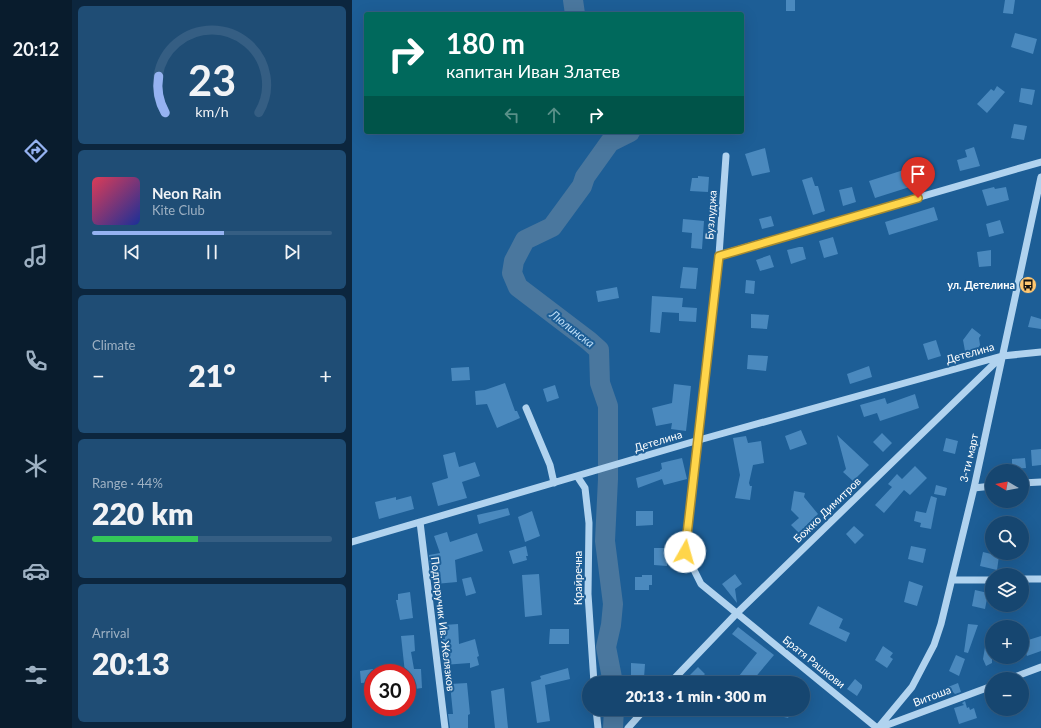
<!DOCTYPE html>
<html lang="en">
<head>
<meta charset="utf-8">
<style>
	:root { --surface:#164670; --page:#1f4d75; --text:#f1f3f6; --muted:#9eb1c3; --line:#355e83; --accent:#95b2f1 }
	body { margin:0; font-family:Lato,sans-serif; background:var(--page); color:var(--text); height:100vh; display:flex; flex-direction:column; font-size:15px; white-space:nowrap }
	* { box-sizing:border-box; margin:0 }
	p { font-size:13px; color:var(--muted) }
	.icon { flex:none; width:22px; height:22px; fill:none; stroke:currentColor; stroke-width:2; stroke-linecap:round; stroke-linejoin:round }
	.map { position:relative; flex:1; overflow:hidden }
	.drawer { display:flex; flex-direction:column; gap:6px; padding:6px; background:#0c263e; width:280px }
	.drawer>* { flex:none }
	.guide { position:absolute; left:12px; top:12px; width:380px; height:122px; border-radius:4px; box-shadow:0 4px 16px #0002,0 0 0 1px var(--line); background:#00695c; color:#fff; overflow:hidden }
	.needle { width:26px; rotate:280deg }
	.tools { position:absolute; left:633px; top:464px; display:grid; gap:8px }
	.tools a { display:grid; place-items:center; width:44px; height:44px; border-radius:50%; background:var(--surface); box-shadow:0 4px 16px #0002,0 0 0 1px var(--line); font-size:20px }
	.speed { position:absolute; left:12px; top:664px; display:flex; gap:8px; font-size:20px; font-weight:700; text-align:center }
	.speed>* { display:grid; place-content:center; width:52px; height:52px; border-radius:50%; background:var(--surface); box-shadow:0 4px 16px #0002,0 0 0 1px var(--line); line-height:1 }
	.speed .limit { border:6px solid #d22; background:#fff; color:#111 }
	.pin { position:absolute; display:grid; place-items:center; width:34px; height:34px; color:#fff; margin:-41px -17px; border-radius:50% 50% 50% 0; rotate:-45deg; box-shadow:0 0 4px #0007 }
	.pin .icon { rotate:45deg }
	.me { position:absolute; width:44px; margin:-22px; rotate:7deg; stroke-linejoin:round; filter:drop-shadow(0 0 3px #0008) }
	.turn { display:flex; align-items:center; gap:14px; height:84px; padding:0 16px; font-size:18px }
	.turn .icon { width:52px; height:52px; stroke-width:2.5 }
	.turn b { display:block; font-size:28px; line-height:34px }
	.lanes { display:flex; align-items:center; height:38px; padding:0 16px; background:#0003; justify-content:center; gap:20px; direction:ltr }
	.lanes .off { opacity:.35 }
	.big { font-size:30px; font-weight:800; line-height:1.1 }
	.drawer .card { flex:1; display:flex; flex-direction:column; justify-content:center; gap:6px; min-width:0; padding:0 14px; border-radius:6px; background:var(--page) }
	.drawer .dial { align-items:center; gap:0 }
	.dial svg { height:104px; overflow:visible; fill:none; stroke:var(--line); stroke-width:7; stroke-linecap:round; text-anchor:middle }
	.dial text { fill:var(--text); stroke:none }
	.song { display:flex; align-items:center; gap:12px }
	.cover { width:48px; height:48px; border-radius:6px; background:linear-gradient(135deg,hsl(350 70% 55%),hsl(230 70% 35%)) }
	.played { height:4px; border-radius:2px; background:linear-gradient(90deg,var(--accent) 55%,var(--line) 55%) }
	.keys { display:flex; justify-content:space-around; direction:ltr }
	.heat { display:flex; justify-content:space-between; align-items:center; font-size:22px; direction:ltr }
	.charge { height:6px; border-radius:3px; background:linear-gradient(90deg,#34c759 44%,var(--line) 0) }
	.trip { position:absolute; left:230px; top:676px; width:228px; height:40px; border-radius:20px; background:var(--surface); box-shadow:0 4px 16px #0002,0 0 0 1px var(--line); font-weight:800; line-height:40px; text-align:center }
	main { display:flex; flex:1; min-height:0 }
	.tabs { display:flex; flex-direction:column; width:72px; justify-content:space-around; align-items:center; background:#091c2d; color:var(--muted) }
	.tabs .icon { width:28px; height:28px }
	.tabs .on { color:var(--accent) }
	.tabs b { font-size:18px; color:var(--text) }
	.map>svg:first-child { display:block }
</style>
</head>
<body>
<main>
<nav class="tabs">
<b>20:12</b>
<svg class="icon on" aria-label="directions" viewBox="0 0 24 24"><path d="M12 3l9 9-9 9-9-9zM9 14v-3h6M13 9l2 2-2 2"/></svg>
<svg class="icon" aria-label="music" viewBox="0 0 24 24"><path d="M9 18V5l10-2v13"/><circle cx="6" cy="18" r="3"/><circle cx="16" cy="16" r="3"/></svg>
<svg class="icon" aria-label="phone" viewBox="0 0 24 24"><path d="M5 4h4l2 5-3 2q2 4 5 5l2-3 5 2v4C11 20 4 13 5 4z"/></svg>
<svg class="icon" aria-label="climate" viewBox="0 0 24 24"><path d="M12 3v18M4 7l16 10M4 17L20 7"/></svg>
<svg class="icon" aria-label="car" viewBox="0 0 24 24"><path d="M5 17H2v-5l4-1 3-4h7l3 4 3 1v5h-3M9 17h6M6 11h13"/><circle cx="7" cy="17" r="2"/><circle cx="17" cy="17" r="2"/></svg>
<svg class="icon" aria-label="filters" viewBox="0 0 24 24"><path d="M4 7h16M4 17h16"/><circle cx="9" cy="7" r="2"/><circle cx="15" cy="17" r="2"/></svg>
</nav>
<section class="drawer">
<div class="card dial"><svg viewBox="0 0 100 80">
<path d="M14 69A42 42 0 1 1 86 69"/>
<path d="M14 69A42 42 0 0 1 9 41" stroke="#95b2f1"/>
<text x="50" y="56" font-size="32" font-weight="700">23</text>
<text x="50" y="72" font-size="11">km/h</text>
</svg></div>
<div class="card">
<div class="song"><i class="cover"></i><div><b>Neon Rain</b><p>Kite Club</p></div></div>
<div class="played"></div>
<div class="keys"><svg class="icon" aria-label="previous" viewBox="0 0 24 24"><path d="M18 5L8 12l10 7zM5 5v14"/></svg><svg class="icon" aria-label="pause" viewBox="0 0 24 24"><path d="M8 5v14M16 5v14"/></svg><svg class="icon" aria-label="next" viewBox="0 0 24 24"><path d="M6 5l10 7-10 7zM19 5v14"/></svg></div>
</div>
<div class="card"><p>Climate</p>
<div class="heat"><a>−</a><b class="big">21°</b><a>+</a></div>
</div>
<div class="card"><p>Range · 44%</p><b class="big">220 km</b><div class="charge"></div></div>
<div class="card"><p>Arrival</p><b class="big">20:13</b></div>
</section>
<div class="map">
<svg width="689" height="728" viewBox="0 0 689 728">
	<rect width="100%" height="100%" fill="#1d5e96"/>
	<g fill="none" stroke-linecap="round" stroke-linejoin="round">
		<path stroke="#4a779e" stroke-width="20" d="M221,0L223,14
			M261,683L254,647L259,625L261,604L253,541L256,479V406L248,383L247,350L237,341L166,287L160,273L162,261L173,240L200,227L230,186L233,177L258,142L278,132
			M261,728L262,709"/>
	</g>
	<path fill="#4a89be" d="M434,0H443V11H434Z
		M653,0H663L661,14L651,13Z
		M663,33L685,39L681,54L659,47Z
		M645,86L653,92L635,113L625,104L639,89L642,91Z
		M669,88L683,90L680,105L667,102Z
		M662,124L675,126L672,140L659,138Z
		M622,147L628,166L608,171L605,160L615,157L613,150Z
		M413,148L418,172L400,176L393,154Z
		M558,168L564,185L523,198L517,181Z
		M346,176L357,177L356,192L338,191L340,178H346Z
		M460,177L463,186H466L473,211L461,215L450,180Z
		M500,187L504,202L491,206L487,190Z
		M642,187L643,189L654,187L657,200L635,206L630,190Z
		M582,207L586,220L537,235L533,222Z
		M419,216L422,226L410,229L407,219Z
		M331,219L352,221L350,249L339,248L340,233L330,232Z
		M648,220L652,233L637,237L634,224Z
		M481,237L486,254L472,258L467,241Z
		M447,247H451L454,259L439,264L435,250Z
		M639,250V266L627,267L625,252Z
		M418,255L422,267L408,271L404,260Z
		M331,267L346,268L344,289L328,288Z
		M394,280L403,281L402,294L393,293Z
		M265,287L267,298L246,302L244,291Z
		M300,296L331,298L330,307L345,308L344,322L327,321V313L310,312L308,333L298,332Z
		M399,314L417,315L415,329L399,328Z
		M679,316L689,319V329L676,327Z
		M620,328L629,335L627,338L628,345L625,350L613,351L611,340Z
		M584,340L589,356L576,360L571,344Z
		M396,355L416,356L414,371L395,369Z
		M517,366L520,377L498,384L495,374Z
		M117,367L118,380L100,381L99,368Z
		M153,383L163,411H165L168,418L145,428L135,404L124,405L123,391L133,390Z
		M322,384L339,386L334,431L319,429L320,423L304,426L300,408L320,403Z
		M203,385L207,398L195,402L191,389Z
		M563,394L567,408L528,421L525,413L512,417L508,405L533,398L535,404Z
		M449,430L455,444L438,450L433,436Z
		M530,433L540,443L531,452L521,442Z
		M485,435L517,465L501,481L491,472L494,469Z
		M394,436L396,443L409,441L412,463L401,465L397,483L398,486H400L398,500L383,498L388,475L381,438Z
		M594,438L606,441L603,454L591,451Z
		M689,449V465L680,466L679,450Z
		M103,452L107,467L123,462L128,476L110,482L115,498L86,506L80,483L96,478L91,455Z
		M330,458L335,479L312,485L310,479L286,488L284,478L308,471V470L310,469L309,463Z
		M673,458L674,468L660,469V459Z
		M563,466L575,478L558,495L552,490L532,513L523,505L540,487L536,484L545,474L550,479Z
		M584,485L595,488L593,496L582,494Z
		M442,491L453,493L452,497L466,514L447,533L439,525L447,518L439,510Z
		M59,496L62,509L27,519L23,502L44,497V500Z
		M579,496L585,498L579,529L568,527L569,523L562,521L564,511L574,513Z
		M156,508L158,515L127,524L125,515Z
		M180,511L188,536L173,542L166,517Z
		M284,511H301V525L284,526Z
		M502,526L512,535L503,544L494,534Z
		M95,532L98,542L125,533L131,551L103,560L105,582L83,584L80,565L78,566L77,555L88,553L82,536Z
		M174,546L176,556H174L175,560L161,564L157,551Z
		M559,546L574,549L571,563L556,559Z
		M302,548H316L315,566L302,565Z
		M631,552L647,556L645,570L628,566Z
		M187,574L190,615L173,617L170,575Z
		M383,574L390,584L383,589L385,603L370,584Z
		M290,575H300V585H297V590H283V577H290Z
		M119,577L124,593L114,596L110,579Z
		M557,581L571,586L565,606L552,602Z
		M623,590L636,593L633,609L620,606Z
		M58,592L61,618L48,620L44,600H46V594Z
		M466,606L491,619L487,628L498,633L494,642L457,624Z
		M106,624L107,644L123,639L127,656L125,657L127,665L118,668V663L91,665L89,639H93L92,625Z
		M616,624L626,625L616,653L612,652Z
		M386,627L422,655L401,680L399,678L395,683L387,676L405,653L380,634Z
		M198,629H217V644H197Z
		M62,635L63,651L59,652L62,669H69L70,688L55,690V673H53L49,636Z
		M635,635H640V663L634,666L631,659Z
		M689,636V651L675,656L670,642Z
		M531,646L541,653L538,657L541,659L535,668L523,660Z
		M604,655L613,659L607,676L597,671Z
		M279,663L293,664L292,678H279Z
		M346,667L353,674L346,681L338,675Z
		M216,668L218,679L193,685L198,721L185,723L179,682L189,679L188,676Z
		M21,669V682L9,683L8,671Z
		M503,679L510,685V688L505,696L495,689Z
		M115,683L118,714L116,715V728H98L96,714H101L98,684Z
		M606,683L609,692L603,694L596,687Z
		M152,688L156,728H143L139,691Z
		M613,701L615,708L617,707L618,710L622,708L625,718L607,724L602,708L612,705L610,703Z
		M413,709H441L436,718L412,712Z"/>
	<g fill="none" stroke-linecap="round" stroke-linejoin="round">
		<path stroke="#b1d3ef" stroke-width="7" d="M374,156L367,255L333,552L349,584L525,728
			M367,255L689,162
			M174,408L198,465L202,483
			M225,476L233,488L237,523L236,594L242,683
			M670,483L689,482
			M622,488L640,486
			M68,522L93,728
			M0,542L347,440L650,356L689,352
			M670,579H689
			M601,580H640
			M657,679L689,667
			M318,683L385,613L649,357
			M244,709L246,728
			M276,728L293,709
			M526,728L560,687L582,645L589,624L622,488L689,177
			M527,728L640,686"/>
	</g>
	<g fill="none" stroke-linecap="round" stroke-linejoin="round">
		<g stroke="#a68a30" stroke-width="10">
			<path id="route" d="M333,552L367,256L566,198"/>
		</g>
		<use href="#route" stroke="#ffd54a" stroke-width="7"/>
	</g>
	<defs>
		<g id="bus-disc" transform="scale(0.9)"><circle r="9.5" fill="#ffc770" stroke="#1d5e96"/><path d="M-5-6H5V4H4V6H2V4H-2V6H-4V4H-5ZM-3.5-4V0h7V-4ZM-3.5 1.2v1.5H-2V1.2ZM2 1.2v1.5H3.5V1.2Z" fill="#111"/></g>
	</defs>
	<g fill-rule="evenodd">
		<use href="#bus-disc" x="676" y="285"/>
	</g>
	<g text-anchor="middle" stroke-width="4" stroke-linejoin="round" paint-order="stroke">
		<g font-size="11" fill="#fff" stroke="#1d5e96">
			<text transform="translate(359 215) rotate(-86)" y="4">Бузлуджа</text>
			<text transform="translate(618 353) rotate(-16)" y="4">Детелина</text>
			<text transform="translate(306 441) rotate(-17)" y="4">Детелина</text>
			<text transform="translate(617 458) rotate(-77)" y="4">3-ти март</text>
			<text transform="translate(475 510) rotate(-44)" y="4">Божко Димитров</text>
			<text transform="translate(226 578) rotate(-90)" y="4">Крайречна</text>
			<text transform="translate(91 624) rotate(83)" y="4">Подпоручик Ив. Желязков</text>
			<text transform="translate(462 662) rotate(39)" y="4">Братя Рашкови</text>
			<text transform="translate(580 696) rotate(-21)" y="4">Витоша</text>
		</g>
		<g font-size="11" font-weight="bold" fill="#fff" stroke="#1d5e96" text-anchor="end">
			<text x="663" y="289">ул. Детелина</text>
		</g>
		<g font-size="12" font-style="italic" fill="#bdddf6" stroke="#1d5e96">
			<text transform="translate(220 329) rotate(38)" y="4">Люлинска</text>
		</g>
	</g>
</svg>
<div class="tools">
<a><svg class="needle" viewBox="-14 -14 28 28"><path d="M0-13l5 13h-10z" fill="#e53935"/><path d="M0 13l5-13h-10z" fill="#9eb1c3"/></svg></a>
<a><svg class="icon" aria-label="search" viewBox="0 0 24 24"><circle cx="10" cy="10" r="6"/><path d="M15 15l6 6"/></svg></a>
<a><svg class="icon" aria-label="layers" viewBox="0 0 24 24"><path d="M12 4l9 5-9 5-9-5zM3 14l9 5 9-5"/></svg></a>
<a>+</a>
<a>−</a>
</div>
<div class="speed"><div class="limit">30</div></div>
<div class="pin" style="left:566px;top:198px;background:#d93025"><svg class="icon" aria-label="arrive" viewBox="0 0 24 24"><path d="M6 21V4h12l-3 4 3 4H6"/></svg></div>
<svg class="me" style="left:333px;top:552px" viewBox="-20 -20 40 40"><circle r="19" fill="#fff"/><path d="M0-13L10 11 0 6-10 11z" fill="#ffd54a"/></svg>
<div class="trip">20:13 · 1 min · 300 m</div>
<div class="guide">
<div class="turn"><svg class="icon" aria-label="right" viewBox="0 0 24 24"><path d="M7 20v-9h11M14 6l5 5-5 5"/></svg><div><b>180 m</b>капитан Иван Златев</div></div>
<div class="lanes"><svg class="icon off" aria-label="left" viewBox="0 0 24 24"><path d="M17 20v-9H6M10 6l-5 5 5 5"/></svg><svg class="icon off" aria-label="ahead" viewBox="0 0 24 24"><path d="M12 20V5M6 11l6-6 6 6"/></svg><svg class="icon" aria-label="right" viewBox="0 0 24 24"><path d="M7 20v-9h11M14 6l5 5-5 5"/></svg></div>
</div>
</div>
</main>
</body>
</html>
